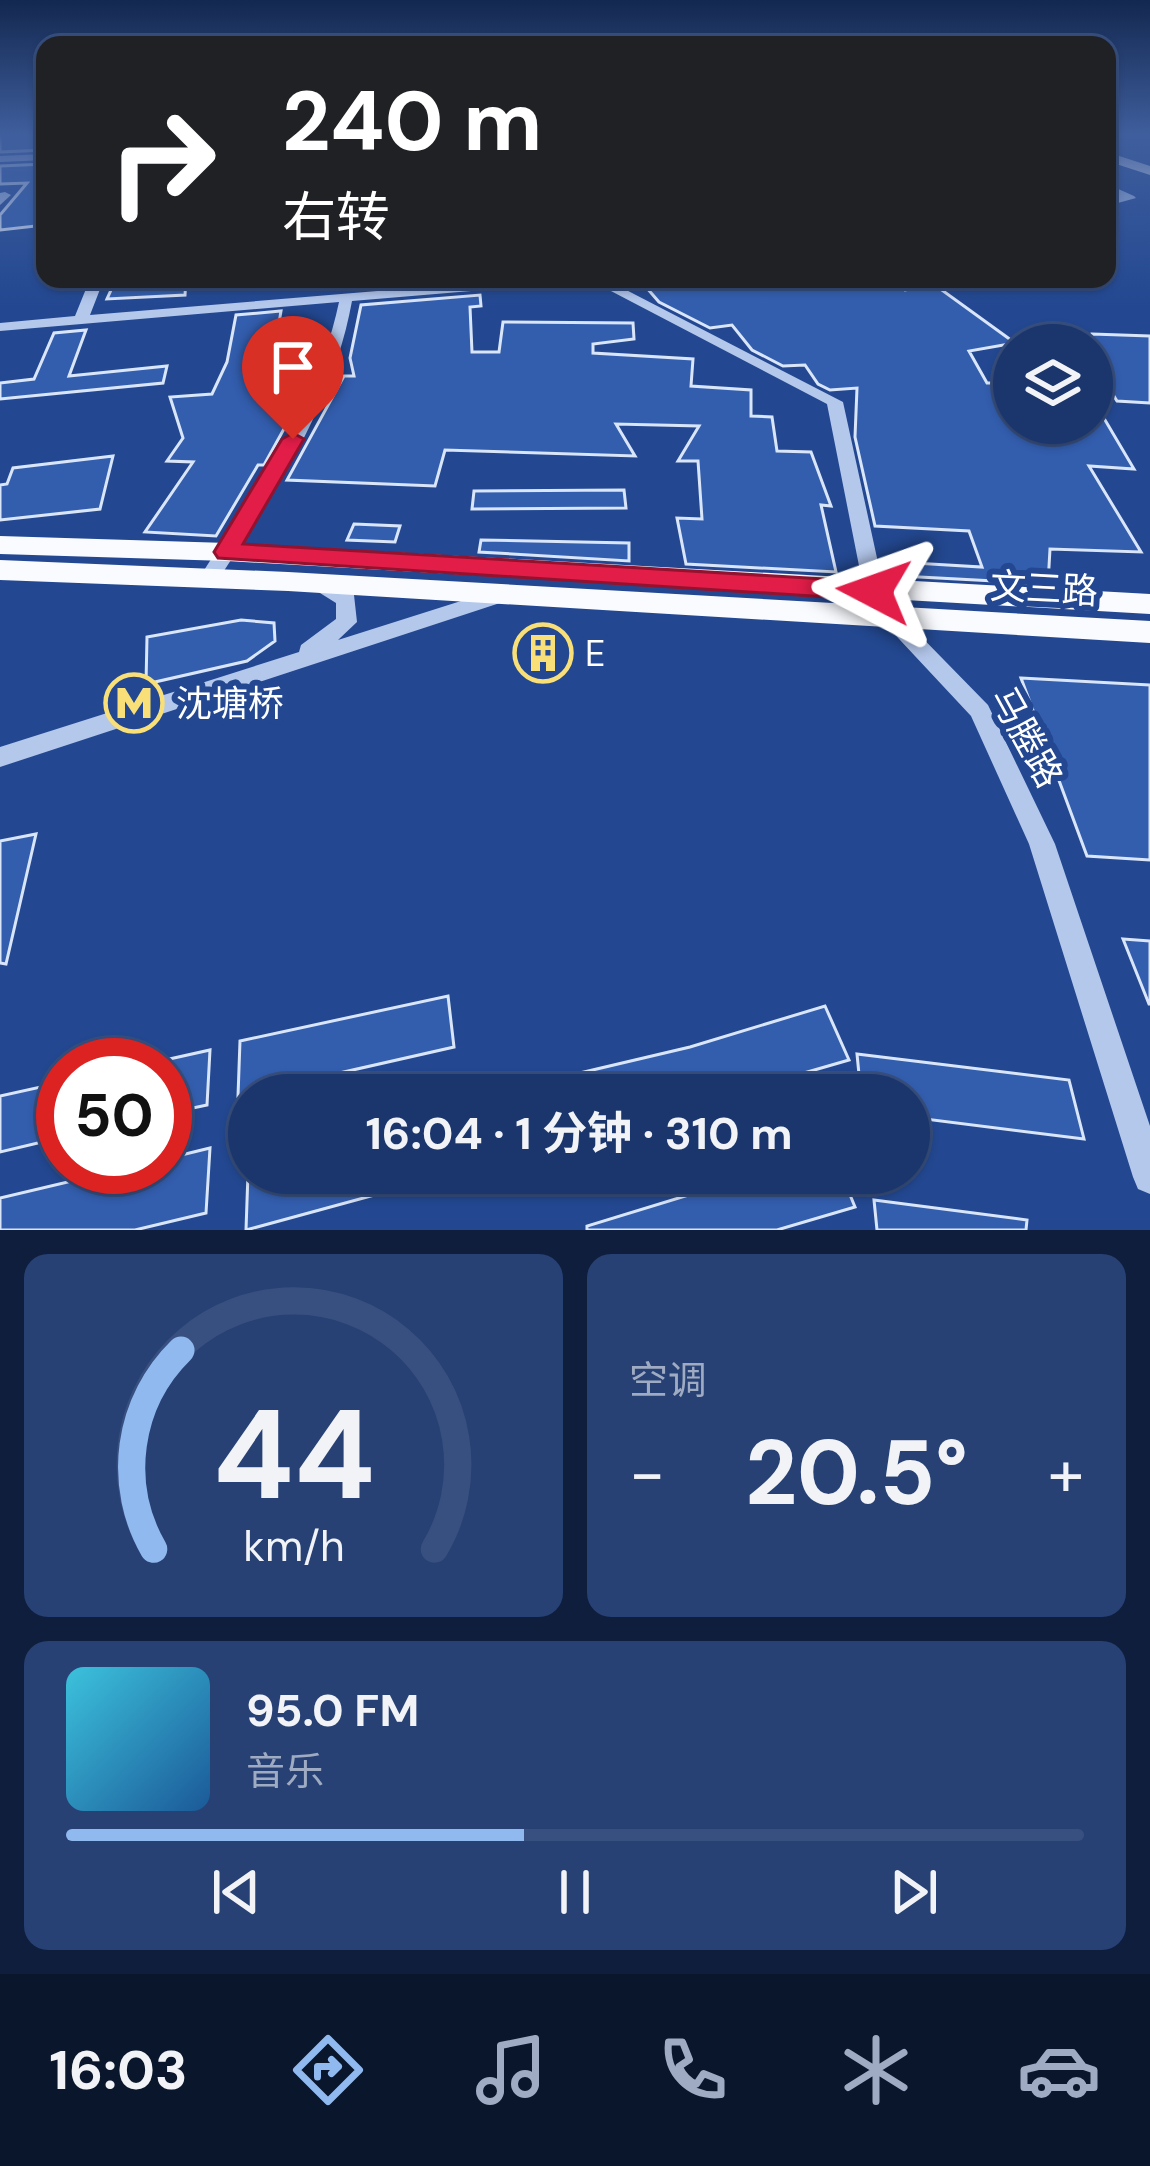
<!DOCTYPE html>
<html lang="zh">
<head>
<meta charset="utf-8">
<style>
	:root { --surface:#1a366d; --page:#274175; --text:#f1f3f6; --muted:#9fabc2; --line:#385080; --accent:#90b9f0 }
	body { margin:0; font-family:"DM Sans","Noto Sans SC",sans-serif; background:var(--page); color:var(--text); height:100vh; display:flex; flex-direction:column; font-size:45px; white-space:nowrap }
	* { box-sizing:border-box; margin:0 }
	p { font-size:39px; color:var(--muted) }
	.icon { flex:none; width:66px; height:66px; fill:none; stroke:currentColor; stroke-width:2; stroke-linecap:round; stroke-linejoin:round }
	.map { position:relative; height:1230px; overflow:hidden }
	.drawer { display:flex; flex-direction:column; gap:24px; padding:24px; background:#0e1e3c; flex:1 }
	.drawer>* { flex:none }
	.guide { position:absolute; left:36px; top:36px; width:1080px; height:252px; border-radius:24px; box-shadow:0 3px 9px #0004,0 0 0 3px var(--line); background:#202124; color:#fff; overflow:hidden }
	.tools { position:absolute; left:993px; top:324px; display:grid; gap:24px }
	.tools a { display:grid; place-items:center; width:120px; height:120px; border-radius:50%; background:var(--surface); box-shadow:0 3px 9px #0004,0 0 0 3px var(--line); font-size:60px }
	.speed { position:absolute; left:36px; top:1038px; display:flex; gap:24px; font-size:60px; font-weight:700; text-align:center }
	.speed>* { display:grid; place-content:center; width:156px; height:156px; border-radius:50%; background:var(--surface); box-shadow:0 3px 9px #0004,0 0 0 3px var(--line); line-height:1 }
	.speed .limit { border:18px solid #d22; background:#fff; color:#111 }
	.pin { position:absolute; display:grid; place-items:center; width:102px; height:102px; color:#fff; margin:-123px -51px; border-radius:50% 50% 50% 0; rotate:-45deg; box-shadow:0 0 12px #0007 }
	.pin .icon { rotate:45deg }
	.me { position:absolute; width:132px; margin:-66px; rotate:274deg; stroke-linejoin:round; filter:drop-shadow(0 0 9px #0008) }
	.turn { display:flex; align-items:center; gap:42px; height:252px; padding:0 48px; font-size:54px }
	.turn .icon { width:156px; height:156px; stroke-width:2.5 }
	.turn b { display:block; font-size:84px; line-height:102px }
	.big { font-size:90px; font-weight:700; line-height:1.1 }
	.drawer .card { flex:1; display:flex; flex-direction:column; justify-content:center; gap:18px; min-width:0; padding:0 42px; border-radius:24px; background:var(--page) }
	.drawer .dial { align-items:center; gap:0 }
	.dial svg { height:312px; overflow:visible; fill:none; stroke:var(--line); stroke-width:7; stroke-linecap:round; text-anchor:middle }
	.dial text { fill:var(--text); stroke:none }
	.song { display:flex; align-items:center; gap:36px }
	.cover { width:144px; height:144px; border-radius:18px; background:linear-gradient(135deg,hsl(190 70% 55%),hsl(210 70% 35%)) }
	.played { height:12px; border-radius:6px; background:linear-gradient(90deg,var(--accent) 45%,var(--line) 45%) }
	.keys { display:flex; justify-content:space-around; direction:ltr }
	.heat { display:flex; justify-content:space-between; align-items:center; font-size:66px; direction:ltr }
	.drawer .tiles { flex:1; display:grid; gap:24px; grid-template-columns:1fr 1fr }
	.card:last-child { grid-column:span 2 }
	.trip { position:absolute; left:228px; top:1074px; width:702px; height:120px; border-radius:60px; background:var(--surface); box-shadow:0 3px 9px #0004,0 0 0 3px var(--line); font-weight:700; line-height:120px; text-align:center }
	.tabs { display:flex; height:192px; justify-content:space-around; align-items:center; background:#0a162c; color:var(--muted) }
	.tabs .icon { width:84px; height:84px }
	.tabs .on { color:var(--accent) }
	.tabs b { font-size:54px; color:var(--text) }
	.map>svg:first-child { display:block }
</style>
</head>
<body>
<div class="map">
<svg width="1150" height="1230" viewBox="0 0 1150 1230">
	<rect width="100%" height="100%" fill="#234891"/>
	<path fill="#335eae" stroke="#d9e5f9" stroke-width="3" d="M0,134H45V150L0,152Z
		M45,164V225L0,230V215L27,183L0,184V166Z
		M116,279H186L185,295L107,299Z
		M639,279H675V283L704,279H893L905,290L935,285L1015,343L969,351L987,383H1014V423H1092V398L1134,469L1089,466L1141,552L1050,549L1048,584L901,576L898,562L982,567L969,531L875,526L855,437L857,388L830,390L818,384L805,365L783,366L752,350L732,325L710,328L659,302Z
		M480,295L481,306L470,307L472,352H499L503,322L633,323L634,339L593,344V353L693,359L691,386L751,390V416L772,417L777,451L811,452L831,506L821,505L836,572L686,564L677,518L702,519L698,461H678L699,426L616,424L635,456L445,450L435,486L287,480L344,376H354L350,358L361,305Z
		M281,311L270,377L294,381L290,418L264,465H258L216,536L145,532L193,462L167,461L183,438L170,397L212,394L227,362L236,315Z
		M86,330L69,376L167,366L163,383L0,399V383L34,379L54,333Z
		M1092,334L1150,336V403L1117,401L1099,372H1092Z
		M113,456L100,509L0,520V485L7,484L13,468Z
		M624,490L626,508L472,509L474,491Z
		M354,524L400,526L395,542L347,540Z
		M481,540L629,543V561L479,552Z
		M241,620L274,623L275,641L247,661L146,684L147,637Z
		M523,644L565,648L561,668L519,664Z
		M1021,678L1150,685V860L1087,856Z
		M36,834L6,964L0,963V841Z
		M1123,939L1150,941V1004H1149Z
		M448,996L454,1047L238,1096L240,1041Z
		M825,1006L849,1060L728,1095H512V1089L690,1047Z
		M210,1050L207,1105L165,1114V1060Z
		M857,1054L1069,1080L1084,1139L909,1117V1095H861Z
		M63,1082V1137L0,1152V1096Z
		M210,1148L206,1213L135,1230H0V1198L131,1167H165V1159Z
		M248,1173H436L437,1178L246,1230Z
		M713,1173H841L855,1207L777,1230H587V1226L705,1190L701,1177Z
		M874,1200L1027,1220L1026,1230H877Z"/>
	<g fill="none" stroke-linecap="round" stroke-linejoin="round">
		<path fill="#b4c8ec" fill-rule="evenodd" d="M45,154V160L0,162V156Z
			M1107,184L1134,196L1136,198L1107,206V200L1119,197L1107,191Z
			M5,192L11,195L0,205V193Z
			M90,279H104L90,315L521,279H575L568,283L352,301C333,406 275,492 218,580L211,582L201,575C257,487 317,406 339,302L0,331V323L75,316Z
			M588,279H605L843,402L884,590L900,615L988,705L1055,844L1150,1126V1194L1138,1189L1133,1177L1029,844L971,716L886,625L864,591L827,404Z
			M314,576L354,595L357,622L338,640L502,588L512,595L509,600L0,767V747L299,652L301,645L336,619V603L304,583Z"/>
		<path fill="#fafbff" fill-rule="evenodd" d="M1107,152L1150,166V175L1107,161Z
			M0,536L227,543L1150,594V614L227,561L0,554Z
			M0,560L288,572L1150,621V643L288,591L0,580Z"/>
	</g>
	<linearGradient id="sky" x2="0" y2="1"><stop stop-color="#132850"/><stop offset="0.44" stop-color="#3f5e9d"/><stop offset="1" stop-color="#3f5e9d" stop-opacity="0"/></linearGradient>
	<rect width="1150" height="306" fill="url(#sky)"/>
	<path fill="#e11d48" stroke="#92132f" stroke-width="3" d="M293,433L304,439L243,544L874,582L887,591L874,600L218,558L214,552L282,439Z"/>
	<defs>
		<g id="building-ring" transform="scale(3)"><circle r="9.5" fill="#234891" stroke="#f8df77" stroke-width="1.5"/><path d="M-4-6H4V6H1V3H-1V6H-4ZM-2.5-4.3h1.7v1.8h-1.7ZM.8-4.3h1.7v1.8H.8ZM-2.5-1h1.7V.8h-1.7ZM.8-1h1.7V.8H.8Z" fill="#f8df77"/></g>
		<g id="metro-ring" transform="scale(3)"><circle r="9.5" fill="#234891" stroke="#f8df77" stroke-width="1.5"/><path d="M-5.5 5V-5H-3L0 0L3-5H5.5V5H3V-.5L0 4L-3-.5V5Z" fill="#f8df77"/></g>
	</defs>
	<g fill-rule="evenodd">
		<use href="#building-ring" x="543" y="653"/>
		<use href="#metro-ring" x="134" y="703"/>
	</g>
	<g text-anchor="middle" stroke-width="12" stroke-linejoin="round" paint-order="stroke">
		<g font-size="36" fill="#fff" stroke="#234891">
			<text transform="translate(1044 588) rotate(3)" y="13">文三路</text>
			<text transform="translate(1027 737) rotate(61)" y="13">马塍路</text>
		</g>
		<g font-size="36" fill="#fff" stroke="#234891" text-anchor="start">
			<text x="585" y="666">E</text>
			<text x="176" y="716">沈塘桥</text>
		</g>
	</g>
</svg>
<div class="tools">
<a><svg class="icon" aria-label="layers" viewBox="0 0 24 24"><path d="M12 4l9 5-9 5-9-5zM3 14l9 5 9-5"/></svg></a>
</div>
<div class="speed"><div class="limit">50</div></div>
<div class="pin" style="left:293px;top:439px;background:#d93025"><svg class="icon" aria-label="arrive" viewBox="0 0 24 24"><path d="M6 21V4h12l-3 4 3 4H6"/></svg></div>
<svg class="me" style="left:874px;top:591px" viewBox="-20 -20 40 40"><path d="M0-17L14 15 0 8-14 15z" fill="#e11d48" stroke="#fff" stroke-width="4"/></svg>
<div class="trip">16:04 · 1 分钟 · 310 m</div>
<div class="guide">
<div class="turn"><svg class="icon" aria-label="right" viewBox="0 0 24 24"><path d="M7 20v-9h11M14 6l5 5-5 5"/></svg><div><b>240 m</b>右转</div></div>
</div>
</div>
<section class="drawer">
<div class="tiles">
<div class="card dial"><svg viewBox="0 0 100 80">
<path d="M14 69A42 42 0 1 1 86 69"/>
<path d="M14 69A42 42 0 0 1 21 18" stroke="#90b9f0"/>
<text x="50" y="56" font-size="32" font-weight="700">44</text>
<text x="50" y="72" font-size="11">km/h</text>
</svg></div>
<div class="card"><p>空调</p>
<div class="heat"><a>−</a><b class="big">20.5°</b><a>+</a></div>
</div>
<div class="card">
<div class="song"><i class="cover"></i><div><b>95.0 FM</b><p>音乐</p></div></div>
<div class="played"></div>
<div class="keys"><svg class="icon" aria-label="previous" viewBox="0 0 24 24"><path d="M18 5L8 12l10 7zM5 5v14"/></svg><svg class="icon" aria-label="pause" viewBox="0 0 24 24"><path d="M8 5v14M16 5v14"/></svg><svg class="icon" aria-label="next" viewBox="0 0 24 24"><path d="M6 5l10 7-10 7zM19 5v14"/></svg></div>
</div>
</div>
</section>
<nav class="tabs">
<b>16:03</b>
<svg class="icon on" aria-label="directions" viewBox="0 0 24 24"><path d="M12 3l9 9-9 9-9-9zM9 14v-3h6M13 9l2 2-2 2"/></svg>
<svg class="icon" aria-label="music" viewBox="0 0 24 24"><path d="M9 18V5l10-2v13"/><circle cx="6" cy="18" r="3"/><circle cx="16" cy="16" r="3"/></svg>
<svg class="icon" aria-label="phone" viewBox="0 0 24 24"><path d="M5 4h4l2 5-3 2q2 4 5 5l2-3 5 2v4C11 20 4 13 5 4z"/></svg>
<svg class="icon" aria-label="climate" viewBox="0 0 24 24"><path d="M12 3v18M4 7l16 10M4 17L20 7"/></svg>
<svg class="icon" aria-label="car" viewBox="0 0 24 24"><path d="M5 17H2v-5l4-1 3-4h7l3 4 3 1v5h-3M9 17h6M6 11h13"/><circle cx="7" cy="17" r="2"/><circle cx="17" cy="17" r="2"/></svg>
</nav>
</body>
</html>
